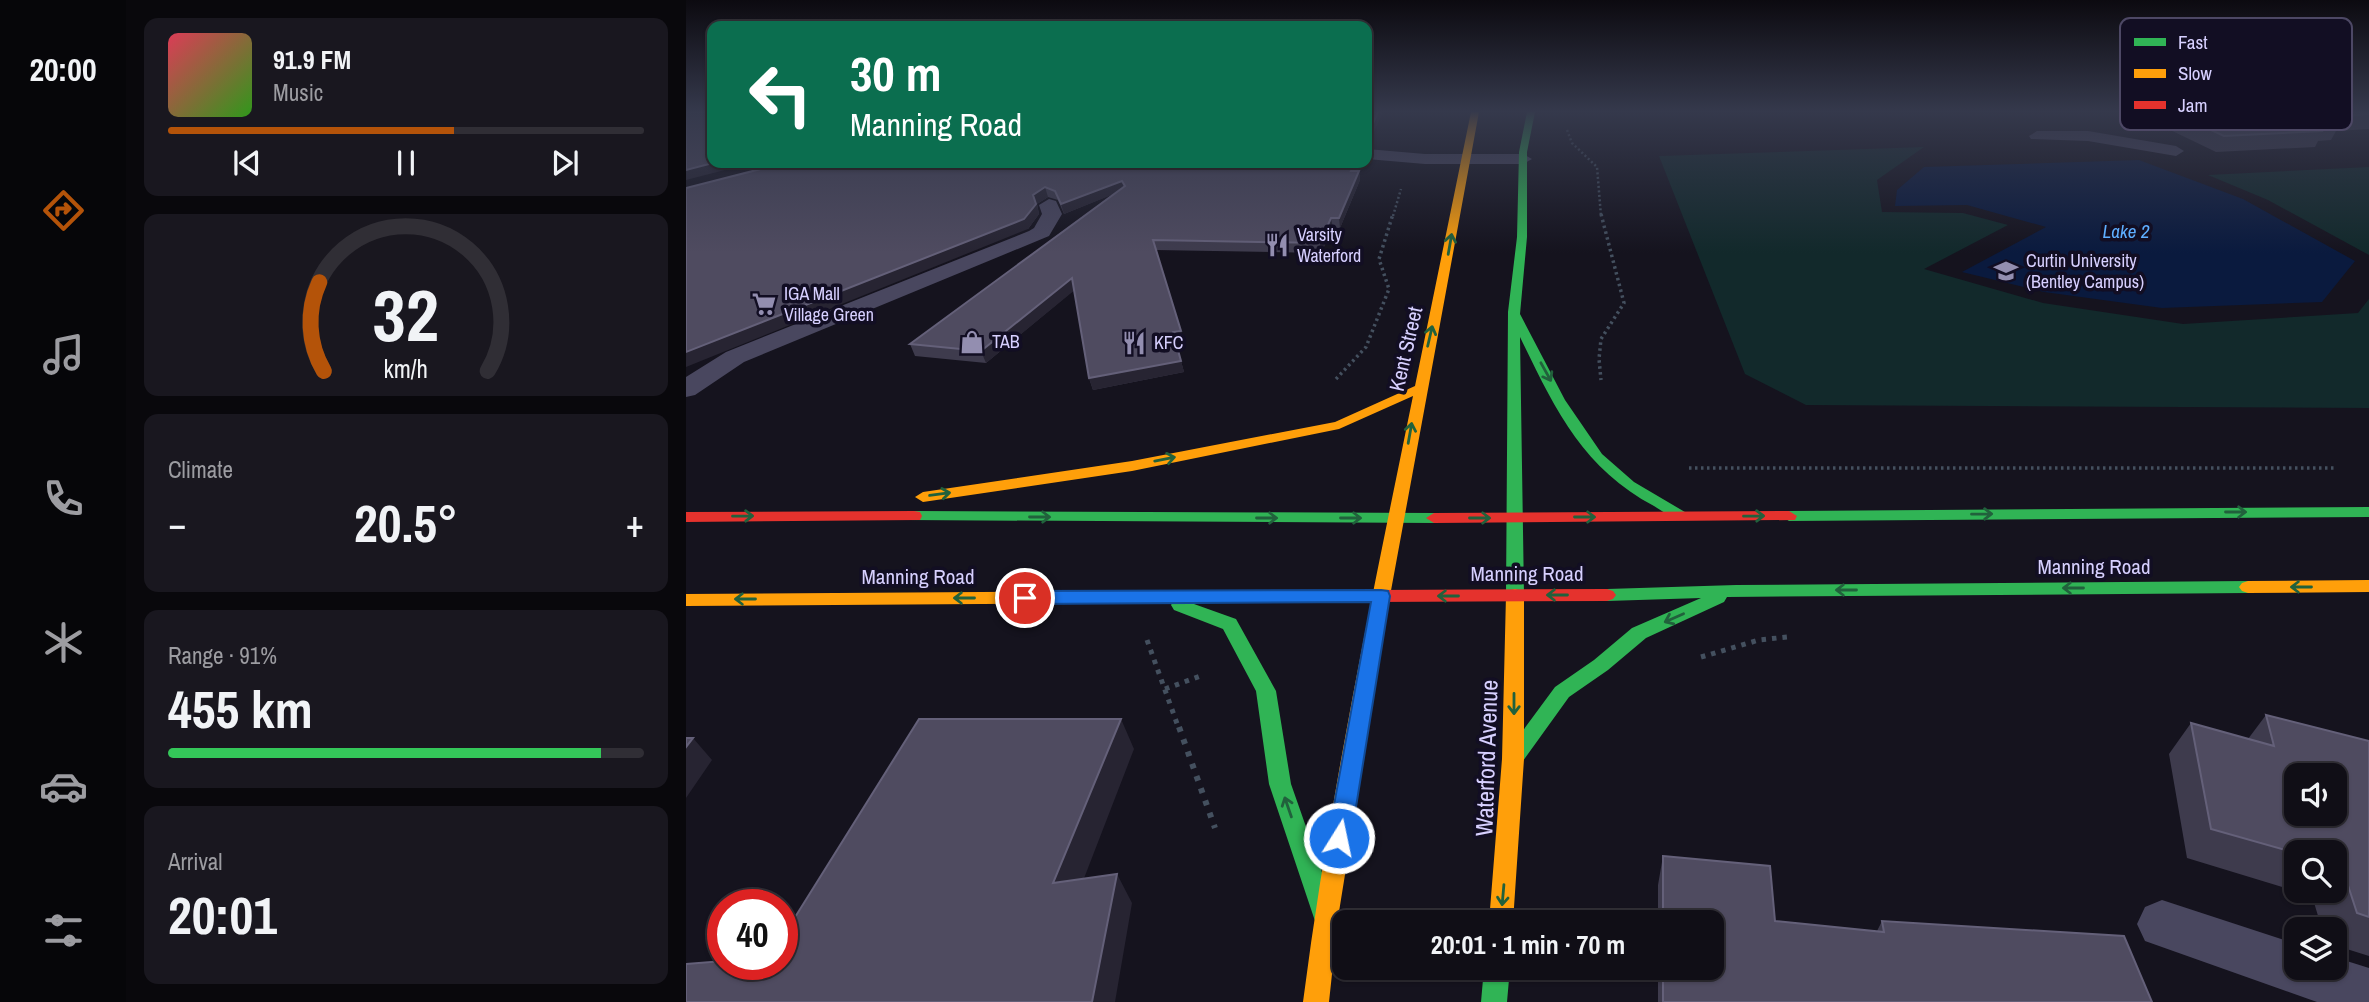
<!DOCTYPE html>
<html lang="en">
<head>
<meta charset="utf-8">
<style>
	:root { --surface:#100e16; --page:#19171f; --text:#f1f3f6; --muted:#9c9ca1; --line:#302e35; --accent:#b45309 }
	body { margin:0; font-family:"Archivo Narrow",sans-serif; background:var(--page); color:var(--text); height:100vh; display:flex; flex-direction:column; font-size:26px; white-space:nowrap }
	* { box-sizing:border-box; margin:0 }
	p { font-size:23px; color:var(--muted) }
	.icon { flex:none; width:38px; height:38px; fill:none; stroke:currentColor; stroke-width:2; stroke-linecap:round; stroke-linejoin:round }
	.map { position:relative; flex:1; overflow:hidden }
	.drawer { display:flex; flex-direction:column; gap:18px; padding:18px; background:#09080c; width:560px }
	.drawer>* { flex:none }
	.top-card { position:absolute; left:21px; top:21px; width:665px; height:147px; border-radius:14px; box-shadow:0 2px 5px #0004,0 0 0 2px var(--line); background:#0b6e4f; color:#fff; overflow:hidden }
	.fabs { position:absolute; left:1598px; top:763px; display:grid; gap:14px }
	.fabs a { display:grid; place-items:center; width:63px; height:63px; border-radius:14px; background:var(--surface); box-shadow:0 2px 5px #0004,0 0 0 2px var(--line); font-size:35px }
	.speed { position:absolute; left:21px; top:889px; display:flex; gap:14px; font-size:35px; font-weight:700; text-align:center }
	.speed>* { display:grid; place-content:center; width:91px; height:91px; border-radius:50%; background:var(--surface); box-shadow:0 2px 5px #0004,0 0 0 2px var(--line); line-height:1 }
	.speed .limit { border:10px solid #d22; background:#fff; color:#111 }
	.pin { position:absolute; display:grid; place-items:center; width:60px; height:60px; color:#fff; margin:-30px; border:4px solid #fff; border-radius:50%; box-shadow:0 2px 7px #0007 }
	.me { position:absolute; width:77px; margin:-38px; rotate:10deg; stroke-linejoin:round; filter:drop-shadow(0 0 5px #0008) }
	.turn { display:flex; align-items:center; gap:24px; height:147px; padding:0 28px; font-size:32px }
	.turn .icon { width:91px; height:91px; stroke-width:2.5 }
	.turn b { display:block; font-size:49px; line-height:60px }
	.big { font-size:52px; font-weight:700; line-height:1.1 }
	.drawer .tile { flex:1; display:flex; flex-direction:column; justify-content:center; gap:10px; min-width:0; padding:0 24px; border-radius:14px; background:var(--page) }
	.drawer .dial { align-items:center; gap:0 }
	.dial svg { height:182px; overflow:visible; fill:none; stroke:var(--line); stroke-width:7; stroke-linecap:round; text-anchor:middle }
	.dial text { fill:var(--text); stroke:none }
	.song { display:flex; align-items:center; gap:21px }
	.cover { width:84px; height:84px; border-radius:10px; background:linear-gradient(135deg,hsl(350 70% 55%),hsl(110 70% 35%)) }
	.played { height:7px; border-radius:4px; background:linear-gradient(90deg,var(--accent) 60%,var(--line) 60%) }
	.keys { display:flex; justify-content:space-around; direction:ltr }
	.heat { display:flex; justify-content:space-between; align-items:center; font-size:38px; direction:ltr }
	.charge { height:10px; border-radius:5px; background:linear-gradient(90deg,#34c759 91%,var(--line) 0) }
	.trip { position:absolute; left:646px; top:910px; width:392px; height:70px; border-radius:14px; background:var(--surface); box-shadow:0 2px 5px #0004,0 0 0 2px var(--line); font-weight:700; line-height:70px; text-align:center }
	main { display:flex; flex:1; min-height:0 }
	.dock { display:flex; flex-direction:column; width:126px; justify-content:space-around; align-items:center; background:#060609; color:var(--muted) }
	.dock .icon { width:49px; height:49px }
	.dock .current { color:var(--accent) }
	.dock b { font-size:32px; color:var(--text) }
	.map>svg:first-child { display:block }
</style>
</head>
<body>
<main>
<nav class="dock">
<b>20:00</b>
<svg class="icon current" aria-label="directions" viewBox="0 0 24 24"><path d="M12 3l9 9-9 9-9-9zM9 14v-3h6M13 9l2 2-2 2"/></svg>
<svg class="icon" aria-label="music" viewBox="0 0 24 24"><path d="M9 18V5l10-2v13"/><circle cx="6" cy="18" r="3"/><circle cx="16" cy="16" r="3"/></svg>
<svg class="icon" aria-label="phone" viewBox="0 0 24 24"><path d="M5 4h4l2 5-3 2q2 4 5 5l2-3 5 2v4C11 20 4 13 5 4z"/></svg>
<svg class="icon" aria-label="climate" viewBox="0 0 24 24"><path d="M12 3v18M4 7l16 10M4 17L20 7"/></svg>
<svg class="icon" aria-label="car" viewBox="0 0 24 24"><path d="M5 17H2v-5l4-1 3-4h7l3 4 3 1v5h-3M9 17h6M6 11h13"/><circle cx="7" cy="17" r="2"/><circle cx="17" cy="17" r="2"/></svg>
<svg class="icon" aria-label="filters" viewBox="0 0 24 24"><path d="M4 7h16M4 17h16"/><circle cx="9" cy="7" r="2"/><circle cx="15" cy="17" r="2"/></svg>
</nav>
<section class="drawer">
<div class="tile">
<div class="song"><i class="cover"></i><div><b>91.9 FM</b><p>Music</p></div></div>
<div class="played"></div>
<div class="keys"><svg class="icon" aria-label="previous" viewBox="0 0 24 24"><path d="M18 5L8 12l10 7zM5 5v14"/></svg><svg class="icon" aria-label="pause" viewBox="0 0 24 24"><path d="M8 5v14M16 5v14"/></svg><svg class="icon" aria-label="next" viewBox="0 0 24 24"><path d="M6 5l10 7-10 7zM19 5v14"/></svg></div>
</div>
<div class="tile dial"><svg viewBox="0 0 100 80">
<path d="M14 69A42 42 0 1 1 86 69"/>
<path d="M14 69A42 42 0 0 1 12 30" stroke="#b45309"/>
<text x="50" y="56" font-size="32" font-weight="700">32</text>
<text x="50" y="72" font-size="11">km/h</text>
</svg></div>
<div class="tile"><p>Climate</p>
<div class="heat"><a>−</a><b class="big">20.5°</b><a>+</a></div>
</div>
<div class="tile"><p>Range · 91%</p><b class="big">455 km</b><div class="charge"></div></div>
<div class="tile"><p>Arrival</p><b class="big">20:01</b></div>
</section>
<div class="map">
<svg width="1683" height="1002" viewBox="0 0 1683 1002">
	<rect width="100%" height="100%" fill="#15131e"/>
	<path fill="#12292b" d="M1238,147L1191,180L1196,212L1277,213L1322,225L1238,269L1357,303L1497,324L1672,313L1683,299V408L1120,405L1059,374L973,156Z
		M1683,167V255L1582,200L1522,175Z"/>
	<path fill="#0a1a3e" d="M1453,160L1557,199L1669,261L1636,302L1476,308L1358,292L1276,272L1360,227L1281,205L1209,206L1211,190L1238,167Z"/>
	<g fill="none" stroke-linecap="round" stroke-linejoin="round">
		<path stroke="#44505f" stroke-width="2.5" stroke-dasharray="2 2.5" stroke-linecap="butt" d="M881,130L886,143L911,167L915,216
			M707,216L715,189"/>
		<path stroke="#44505f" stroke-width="3.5" stroke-dasharray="2.5 3.5" stroke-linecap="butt" d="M915,214L938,303L915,339L913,359L915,380
			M650,379L680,347L703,289L693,259L707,214
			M1003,468H1649"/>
		<path stroke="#44505f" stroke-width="5" stroke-dasharray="4.5 6" stroke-linecap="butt" d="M461,640L493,729
			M1015,657L1073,640L1101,637
			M479,689L517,675"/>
		<path stroke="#44505f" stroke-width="6" stroke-dasharray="5 8" stroke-linecap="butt" d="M493,727L529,828"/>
		<path fill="#49475f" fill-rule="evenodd" d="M1351,131H1402L1490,146L1498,151L1490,156L1402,141L1345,139L1343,136Z
			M681,149L739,154H837L846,159L837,164H739L681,159Z
			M363,199L370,201L376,214L363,236L58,362L9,395L0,397V377L40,352L343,231L348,228L356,214L353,205Z
			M1476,900L1610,944V968H1648V957L1683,968V1002H1631L1459,941L1451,924L1459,907Z"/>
		<path fill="#30b455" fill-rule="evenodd" d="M841,112H849L841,152V237L834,314L879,400L916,454L948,482L1004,515L1002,519C990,522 978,512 968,506C896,468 868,407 834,337L838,595L835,599H823L820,595L822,312L831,237L833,152Z
			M1683,507V517L1103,521L1095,516L1103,511Z
			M228,511L748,513L756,518L748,523L222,520L220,516L222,512Z
			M1562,581L1568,583L1571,587L1568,591L1562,593L1041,597L1038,602L960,638L922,670L883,697L834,765L827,768L820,765L816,759L869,687L908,660L946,628L1015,598L921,601L915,599L912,595L915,591L921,589L1050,585Z
			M494,599L550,619L590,691L605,784L652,918L649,926L640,930L631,926L628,918L583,784L570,691L537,629L488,610L485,605L488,600Z
			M798,968H824L821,1002H795Z"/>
		<path fill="#ff9f0a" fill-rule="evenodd" d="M785,112H793L704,596L652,918L643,1002H617C643,799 686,597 727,396L653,429L446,471L237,502L229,497L237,492L446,461L649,422L729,386Z
			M1683,580V592L1562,593L1556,591L1553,587L1556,583L1562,581Z
			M829,589L835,591L838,595V759L827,922H803L816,759L820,595L823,591Z
			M466,591L472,593L475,597L472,601L466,603L0,606V594Z"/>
		<path fill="#e5322d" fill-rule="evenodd" d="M228,511L234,512L236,516L234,520L0,522V512Z
			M1103,511L1111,516L1109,520L748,523L740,518L748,513Z
			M921,589L927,591L930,595L927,599L921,601L466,603L460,601L457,597L460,593L466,591Z"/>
	</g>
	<path fill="#3e3b4d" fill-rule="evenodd" d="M1447,112H1683V129L1650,131L1645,140L1632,141L1629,147L1530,152Z
		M673,171L674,180L654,228H647L635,253L470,250L498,342L490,343L498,372L407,390L403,378L388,290L300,363L229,356L224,344L427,194L378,214L372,200L362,197L351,204L353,214L342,229L0,188Z
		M1580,715L1683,741V956L1648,945V929H1636L1626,896L1501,858L1483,754L1505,723L1562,739ZM1610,852H1648V891H1610Z
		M977,856L1089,921L1191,931L1196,921L1466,1002H972V968H1026V922H972V885Z"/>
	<path fill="#272432" d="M692,112H697L681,147V137Z
		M27,163H66L0,180V170Z
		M669,163H674L666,180L665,171Z
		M673,171L674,180L654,228L653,218Z
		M436,181L438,190L378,214L375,204Z
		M359,187L362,197L351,204L353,214L342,229L0,367V352L347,195Z
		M645,218L647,228L635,253L634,243Z
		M386,278L390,289L300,363L295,351Z
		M495,331L498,342L490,343L487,332Z
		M495,361L498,372L407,390L403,378Z
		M435,719L448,749L385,912L367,883Z
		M7,738L26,760L0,798V747Z
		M431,874L446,903L429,1002H406Z"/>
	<path fill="#4f4b60" stroke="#646079" stroke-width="2" fill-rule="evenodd" d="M0,112H26L27,163L0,170Z
		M681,112H692L681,137Z
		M1486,112H1683V114L1633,117L1654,124L1625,126L1637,131L1538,136Z
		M98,163H669L665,171H673L653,218H645L634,243L467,240L495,331L487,332L495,361L403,378L386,278L295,351L224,344L439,186L436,181L375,204L369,191L359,187L347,195L350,204L338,219L0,352V188Z
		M1580,715L1683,741V917L1671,913L1656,867L1648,864V852H1610V853L1525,829L1505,723L1588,746ZM1610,775H1648V814H1610Z
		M233,719H435L367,883L431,874L406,1002H0V964L37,961V964H96V938Z
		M0,738H7L0,747Z
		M977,856L1084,866L1089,921L1198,932L1196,921L1438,936L1466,1002H977V968H1026V922H977Z"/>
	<defs><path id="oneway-shaft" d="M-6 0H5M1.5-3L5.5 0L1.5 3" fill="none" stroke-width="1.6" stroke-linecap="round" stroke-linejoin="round" transform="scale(1.75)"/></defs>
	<g stroke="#21613c">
		<use href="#oneway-shaft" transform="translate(764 244) rotate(-80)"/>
		<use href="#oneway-shaft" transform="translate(744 336) rotate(-77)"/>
		<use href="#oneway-shaft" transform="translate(860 372) rotate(61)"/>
		<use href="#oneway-shaft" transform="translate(724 433) rotate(-80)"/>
		<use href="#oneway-shaft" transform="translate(479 459) rotate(-11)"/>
		<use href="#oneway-shaft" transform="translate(254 494) rotate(-8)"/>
		<use href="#oneway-shaft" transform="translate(1550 512)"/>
		<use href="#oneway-shaft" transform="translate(1296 514) rotate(-1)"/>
		<use href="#oneway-shaft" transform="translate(57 516) rotate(-1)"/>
		<use href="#oneway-shaft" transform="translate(1068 516) rotate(-1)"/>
		<use href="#oneway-shaft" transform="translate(354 517)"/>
		<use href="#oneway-shaft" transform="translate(899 517)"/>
		<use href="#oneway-shaft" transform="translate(581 518)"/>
		<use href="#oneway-shaft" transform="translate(665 518)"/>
		<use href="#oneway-shaft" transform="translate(794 518)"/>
		<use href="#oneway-shaft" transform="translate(1615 587) rotate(180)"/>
		<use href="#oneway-shaft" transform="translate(1387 588) rotate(180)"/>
		<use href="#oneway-shaft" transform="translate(1160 590) rotate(180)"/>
		<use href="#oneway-shaft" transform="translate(871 595) rotate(180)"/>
		<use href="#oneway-shaft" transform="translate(762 596) rotate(180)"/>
		<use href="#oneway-shaft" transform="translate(278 598) rotate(180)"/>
		<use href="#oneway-shaft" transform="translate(59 599) rotate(180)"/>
		<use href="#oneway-shaft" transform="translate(988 618) rotate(156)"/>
		<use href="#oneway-shaft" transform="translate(828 704) rotate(90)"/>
		<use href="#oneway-shaft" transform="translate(602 807) rotate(-109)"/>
		<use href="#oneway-shaft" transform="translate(817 895) rotate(95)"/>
	</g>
	<linearGradient id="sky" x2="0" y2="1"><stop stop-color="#0c0a10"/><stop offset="0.44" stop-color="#35394c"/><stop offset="1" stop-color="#35394c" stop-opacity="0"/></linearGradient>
	<rect width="1683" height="253" fill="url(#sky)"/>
	<path fill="#1a73e8" stroke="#114b97" stroke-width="2" d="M695,590L702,591L704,596L665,838L662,846L653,849L645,846L642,838L685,602L339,604L333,602L330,598L333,593L339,591Z"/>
	<defs>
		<g id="restaurant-bare" transform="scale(1.89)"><path d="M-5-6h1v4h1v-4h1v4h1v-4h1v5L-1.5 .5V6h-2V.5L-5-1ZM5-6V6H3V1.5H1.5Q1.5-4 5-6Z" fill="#938eb0" stroke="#120e23" stroke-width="2.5" paint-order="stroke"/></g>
		<g id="university-bare" transform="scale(1.89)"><path d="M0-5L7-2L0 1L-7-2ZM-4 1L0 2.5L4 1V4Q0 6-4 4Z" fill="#938eb0" stroke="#120e23" stroke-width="2.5" paint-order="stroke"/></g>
		<g id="supermarket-bare" transform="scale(1.89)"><path d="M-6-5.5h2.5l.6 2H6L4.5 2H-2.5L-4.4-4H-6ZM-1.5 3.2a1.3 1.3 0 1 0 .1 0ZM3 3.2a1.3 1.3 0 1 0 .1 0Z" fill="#938eb0" stroke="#120e23" stroke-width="2.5" paint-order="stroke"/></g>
		<g id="shop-bare" transform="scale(1.89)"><path d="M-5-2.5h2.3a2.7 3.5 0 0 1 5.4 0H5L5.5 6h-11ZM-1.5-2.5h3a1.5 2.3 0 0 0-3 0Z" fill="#938eb0" stroke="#120e23" stroke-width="2.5" paint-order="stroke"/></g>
	</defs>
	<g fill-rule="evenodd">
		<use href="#restaurant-bare" x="591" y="245"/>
		<use href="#university-bare" x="1320" y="271"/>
		<use href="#supermarket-bare" x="78" y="304"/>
		<use href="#shop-bare" x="286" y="342"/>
		<use href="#restaurant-bare" x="448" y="343"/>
	</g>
	<g text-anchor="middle" stroke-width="7" stroke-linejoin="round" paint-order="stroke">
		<g font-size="18" fill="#d7d0ff" stroke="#120e23" text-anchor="start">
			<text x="611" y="241">Varsity<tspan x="611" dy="21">Waterford</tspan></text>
			<text x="1340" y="267">Curtin University<tspan x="1340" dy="21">(Bentley Campus)</tspan></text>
			<text x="98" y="300">IGA Mall<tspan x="98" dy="21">Village Green</tspan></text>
			<text x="306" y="348">TAB</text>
			<text x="468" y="349">KFC</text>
		</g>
		<g font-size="19" font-style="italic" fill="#5eaeff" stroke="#120e23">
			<text x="1440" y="238">Lake 2</text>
		</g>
		<g font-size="21" fill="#d7d0ff" stroke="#120e23">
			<text transform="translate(720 349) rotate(-77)" y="7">Kent Street</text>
			<text x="1408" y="574">Manning Road</text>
			<text x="841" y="581">Manning Road</text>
			<text x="232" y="584">Manning Road</text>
		</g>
		<g font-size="24" fill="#d7d0ff" stroke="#120e23">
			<text transform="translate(801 758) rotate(-88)" y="8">Waterford Avenue</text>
		</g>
	</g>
	<rect x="1434" y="18" width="232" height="112" rx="10" fill="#120e23" stroke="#4d4865" stroke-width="2"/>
	<rect x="1448" y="38" width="32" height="8" fill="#30b455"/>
	<rect x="1448" y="69" width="32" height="9" fill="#ff9f0a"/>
	<rect x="1448" y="101" width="32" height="8" fill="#e5322d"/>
	<g font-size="19" fill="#d7d0ff">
		<text x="1492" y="49">Fast</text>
		<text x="1492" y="80">Slow</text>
		<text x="1492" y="112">Jam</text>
	</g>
</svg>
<div class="fabs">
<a><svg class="icon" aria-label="sound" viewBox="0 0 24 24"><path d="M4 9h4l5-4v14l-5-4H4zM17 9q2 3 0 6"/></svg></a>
<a><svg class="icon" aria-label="search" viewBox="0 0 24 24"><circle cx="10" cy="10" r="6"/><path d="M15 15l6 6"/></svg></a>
<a><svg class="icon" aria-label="layers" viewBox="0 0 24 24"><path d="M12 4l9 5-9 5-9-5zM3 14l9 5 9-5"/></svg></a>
</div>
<div class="speed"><div class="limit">40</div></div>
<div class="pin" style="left:339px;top:598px;background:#d93025"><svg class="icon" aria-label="arrive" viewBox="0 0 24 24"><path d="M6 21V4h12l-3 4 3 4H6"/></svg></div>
<svg class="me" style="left:653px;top:838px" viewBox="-20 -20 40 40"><circle r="17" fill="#1a73e8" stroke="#fff" stroke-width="3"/><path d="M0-11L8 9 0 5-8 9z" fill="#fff"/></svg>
<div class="trip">20:01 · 1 min · 70 m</div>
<div class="top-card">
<div class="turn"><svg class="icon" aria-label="left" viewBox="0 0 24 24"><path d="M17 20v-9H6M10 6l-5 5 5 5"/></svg><div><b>30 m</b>Manning Road</div></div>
</div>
</div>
</main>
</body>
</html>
